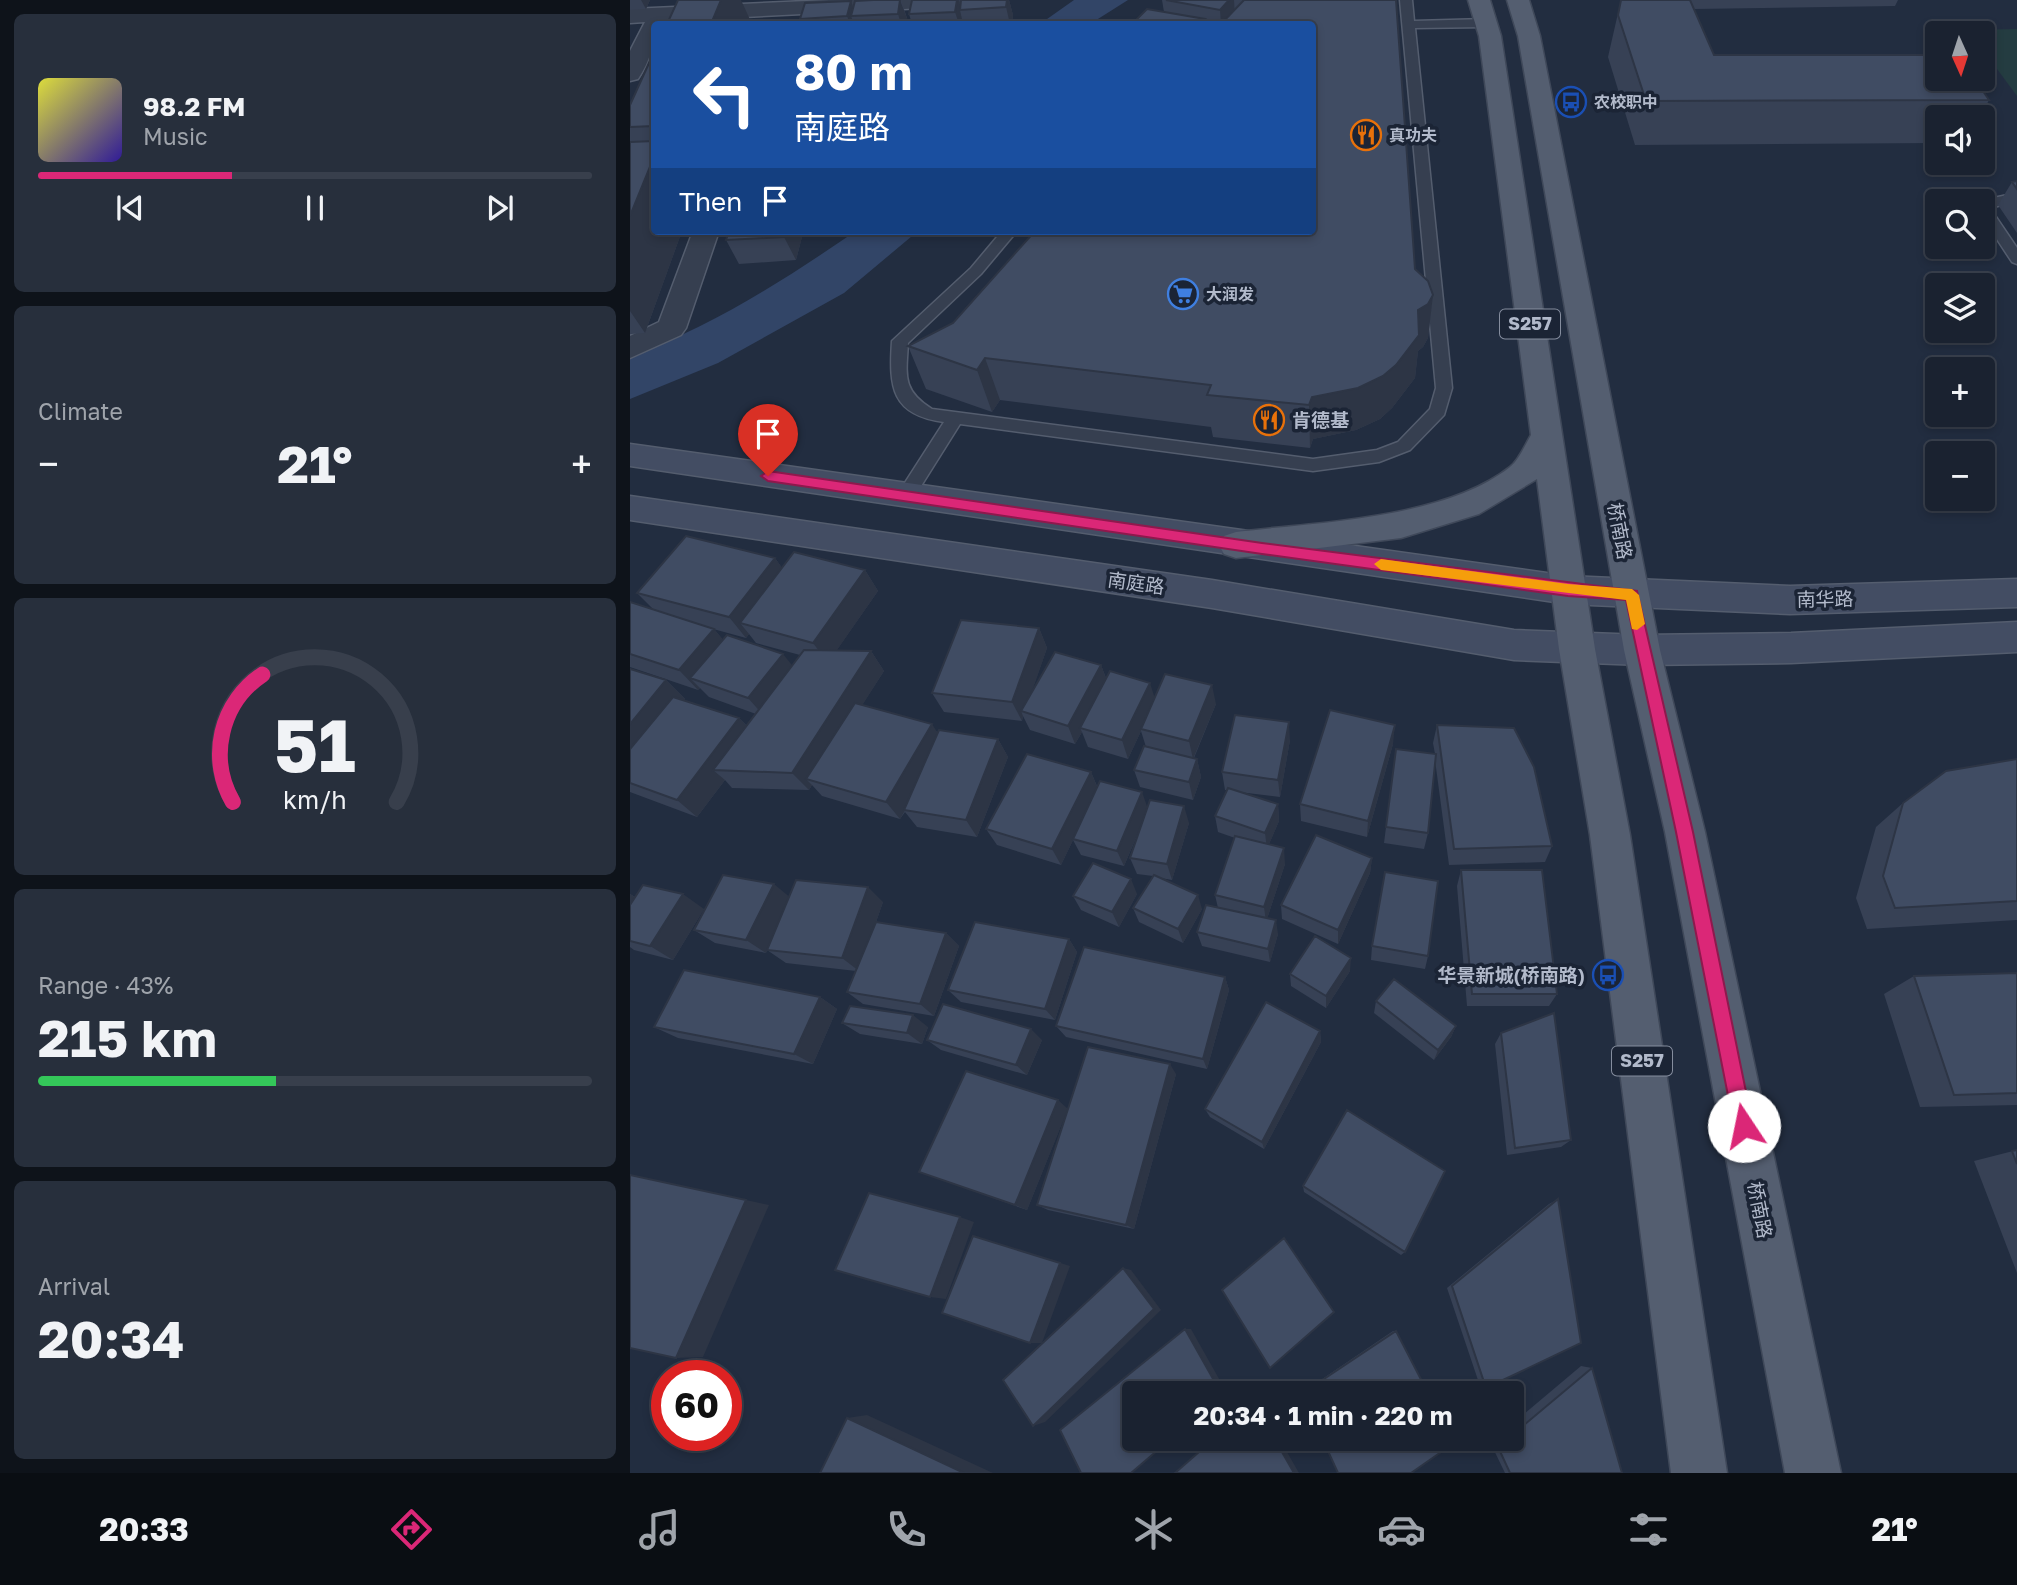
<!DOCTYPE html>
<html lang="en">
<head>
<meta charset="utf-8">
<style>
	:root { --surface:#1a2230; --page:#272f3c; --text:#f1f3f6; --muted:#9fa4ab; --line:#383f4c; --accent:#db2777 }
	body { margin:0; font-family:"Golos Text","Noto Sans SC",sans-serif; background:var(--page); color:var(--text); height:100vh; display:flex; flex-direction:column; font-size:26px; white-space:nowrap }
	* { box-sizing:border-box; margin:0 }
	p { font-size:23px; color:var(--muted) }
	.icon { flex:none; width:38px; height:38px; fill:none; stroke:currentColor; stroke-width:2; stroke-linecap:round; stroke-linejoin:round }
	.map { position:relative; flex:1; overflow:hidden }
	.drawer { display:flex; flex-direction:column; gap:14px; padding:14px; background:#0e131a; width:630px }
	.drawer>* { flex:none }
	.hud { position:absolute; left:21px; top:21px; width:665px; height:214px; border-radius:7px; box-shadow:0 4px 10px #0003,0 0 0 2px var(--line); background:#1a4fa0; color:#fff; overflow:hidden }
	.needle { width:46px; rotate:177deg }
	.controls { position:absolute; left:1295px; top:21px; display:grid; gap:14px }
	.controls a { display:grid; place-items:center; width:70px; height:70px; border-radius:7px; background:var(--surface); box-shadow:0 4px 10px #0003,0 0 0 2px var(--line); font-size:35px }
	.speed { position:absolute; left:21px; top:1360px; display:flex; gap:14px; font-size:35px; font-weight:700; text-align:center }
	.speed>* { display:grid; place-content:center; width:91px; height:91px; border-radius:50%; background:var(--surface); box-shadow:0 4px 10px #0003,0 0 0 2px var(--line); line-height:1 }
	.speed .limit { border:10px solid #d22; background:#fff; color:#111 }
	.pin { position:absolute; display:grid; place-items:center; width:60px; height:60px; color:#fff; margin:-72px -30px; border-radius:50% 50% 50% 0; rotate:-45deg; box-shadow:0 0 7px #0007 }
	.pin .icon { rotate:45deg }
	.me { position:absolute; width:77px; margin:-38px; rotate:349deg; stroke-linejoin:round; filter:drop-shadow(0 0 5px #0008) }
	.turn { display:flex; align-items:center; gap:24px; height:147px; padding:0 28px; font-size:32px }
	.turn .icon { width:91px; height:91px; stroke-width:2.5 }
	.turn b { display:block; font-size:49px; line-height:60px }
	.then { display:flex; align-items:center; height:66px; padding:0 28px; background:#0003; gap:14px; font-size:26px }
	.big { font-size:52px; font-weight:700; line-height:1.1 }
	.drawer .card { flex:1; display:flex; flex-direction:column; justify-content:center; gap:10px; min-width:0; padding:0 24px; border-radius:10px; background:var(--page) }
	.drawer .dial { align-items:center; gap:0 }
	.dial svg { height:182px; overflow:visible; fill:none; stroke:var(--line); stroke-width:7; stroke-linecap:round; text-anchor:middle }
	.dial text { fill:var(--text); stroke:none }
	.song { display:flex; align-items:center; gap:21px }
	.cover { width:84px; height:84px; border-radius:10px; background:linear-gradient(135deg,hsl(60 70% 55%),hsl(250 70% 35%)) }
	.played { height:7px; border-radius:4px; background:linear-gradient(90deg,var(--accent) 35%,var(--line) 35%) }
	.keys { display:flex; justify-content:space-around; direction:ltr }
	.heat { display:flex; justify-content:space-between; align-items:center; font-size:38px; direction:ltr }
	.charge { height:10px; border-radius:5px; background:linear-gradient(90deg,#34c759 43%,var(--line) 0) }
	.trip { position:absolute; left:492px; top:1381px; width:402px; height:70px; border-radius:7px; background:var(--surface); box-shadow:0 4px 10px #0003,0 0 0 2px var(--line); font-weight:700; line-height:70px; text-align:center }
	.dock { display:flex; height:112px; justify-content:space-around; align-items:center; background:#0a0e13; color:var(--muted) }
	.dock .icon { width:49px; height:49px }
	.dock .on { color:var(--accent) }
	.dock b { font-size:32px; color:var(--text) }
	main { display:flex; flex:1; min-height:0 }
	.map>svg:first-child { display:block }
</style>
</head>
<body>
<main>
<section class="drawer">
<div class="card">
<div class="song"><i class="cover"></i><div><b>98.2 FM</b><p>Music</p></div></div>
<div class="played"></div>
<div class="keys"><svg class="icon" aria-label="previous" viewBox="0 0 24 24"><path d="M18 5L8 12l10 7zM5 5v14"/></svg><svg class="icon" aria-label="pause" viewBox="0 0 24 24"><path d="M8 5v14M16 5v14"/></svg><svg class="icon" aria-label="next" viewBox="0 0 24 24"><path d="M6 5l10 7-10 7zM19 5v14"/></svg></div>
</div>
<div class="card"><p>Climate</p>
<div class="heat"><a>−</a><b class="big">21°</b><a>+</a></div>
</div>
<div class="card dial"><svg viewBox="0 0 100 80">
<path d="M14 69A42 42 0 1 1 86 69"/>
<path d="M14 69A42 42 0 0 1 27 13" stroke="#db2777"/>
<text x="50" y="56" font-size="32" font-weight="700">51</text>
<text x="50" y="72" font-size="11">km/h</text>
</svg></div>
<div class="card"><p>Range · 43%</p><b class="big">215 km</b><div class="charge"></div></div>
<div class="card"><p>Arrival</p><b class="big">20:34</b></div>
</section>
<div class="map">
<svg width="1387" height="1473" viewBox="0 0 1387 1473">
	<rect width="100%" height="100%" fill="#222d40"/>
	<path fill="#243c41" d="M1387,29V96L1353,50V33H1341L1338,30Z"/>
	<path fill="#324567" d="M444,0H498L460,24H410Z
		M226,231H288L214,293L88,363L0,399V356C82,327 154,280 226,231Z"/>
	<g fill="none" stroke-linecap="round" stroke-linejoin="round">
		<g stroke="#545d6e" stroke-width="3">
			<path id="lane" d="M770,0H782L784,21L856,19L862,23L856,27L785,28L822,388L814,415L780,450L749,462L683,471L330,424L281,502H269L266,497L269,492L314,422C261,415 259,387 262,341L341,268L372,231H387L351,274L278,343C276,376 272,390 302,409L683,459L747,450L768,442L800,409L806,388Z
				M1387,193V201L1360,208L1387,248V264L1382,262L1353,218V201H1349Z"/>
		</g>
		<g stroke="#545d6e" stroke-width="3">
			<path id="street" d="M199,0H345L334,6L32,21L35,24H24C24,45 20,61 8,79L0,81V51L15,22L0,23V9Z
				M63,231H89L56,328L51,335L0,358V336L29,322Z"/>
		</g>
		<g stroke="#545d6e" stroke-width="3">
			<path id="secondary" d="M0,444L938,576L1160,586L1387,579V607L1160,614L938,604L0,466Z
				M0,496L582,580L884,630L1012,635L1161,633L1387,622V652L1161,663L1012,665L884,660L582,608L0,520Z"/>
		</g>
		<g stroke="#3f4859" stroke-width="3">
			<path id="primary" d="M838,0H860L871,36L965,649L1000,835L1097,1473H1041L960,835L929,649L907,479L849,514L771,538L606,558L594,554L589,545L594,536L606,532C688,522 814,519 880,467C889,460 895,445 901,435L849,36Z
				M877,0H899L910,36L1030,650L1075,832L1211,1473H1155L1035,832L994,650L888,36Z"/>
		</g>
		<use href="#lane" fill="#363f50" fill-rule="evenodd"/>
		<use href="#street" fill="#363f50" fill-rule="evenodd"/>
		<use href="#secondary" fill="#434d63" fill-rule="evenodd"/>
		<use href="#primary" fill="#545e70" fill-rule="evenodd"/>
	</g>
	<path fill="#374155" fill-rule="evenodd" d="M0,0H20L16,9L0,10Z
		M243,0H271L278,21L277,24H172L170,19L221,1L223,8Z
		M282,0H329L330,6L379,0L383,15L382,24H334L333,23V24H282L279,14Z
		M532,0H766L785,269L803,295L798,338L793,347L788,351L785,378L762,408L750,419L726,430L683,439L680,448L583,437L581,427L370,400L362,412L296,389L278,346L323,323L682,24H502L534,12Z
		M991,0H1268L1265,6L1064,9L1084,55L1359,100L1350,117H1307V143L1005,145L978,57Z
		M24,52V231H52L15,333L0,334V105Z
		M1387,181V233L1368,205L1382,182Z
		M99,231H169L172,237L166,260L109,264L96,240Z
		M145,558L152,568L235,570L248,591L206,651H241L254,671L232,705L308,732L368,739L378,757L347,837L287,827L275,812L270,819L192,796L182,785L179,790L102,788L95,780L67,817L0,792V669L36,680L55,699L54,700L109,718L117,726L126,714L79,697L70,688L68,690L0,667V602L24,610L7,593ZM76,627L116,638L119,634L126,643L170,655L162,666L93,640L84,629Z
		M409,628L417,648L401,693L471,665L476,678L525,698L586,704L564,758L567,759L571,777L563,800L510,787L504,770L516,747L511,731L498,759L458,747L452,732L445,744L400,730L393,716L392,721L314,712L302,693Z
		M807,725L922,846L915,862L819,865L805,760L798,833L794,849L754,843L766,749L805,754L803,743Z
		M660,740L650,797L609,792L648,804L649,821L639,844L655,864L637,919L648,934L640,962L572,946L567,932L588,908L585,895L605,838L588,832L585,816L597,790H595L592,772Z
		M763,744L737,837L671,821L670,804Z
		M1387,759V920L1237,929L1226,898L1246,827L1273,803Z
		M461,772L467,786L559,823L542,880L531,878L572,909L553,943L509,922L503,908L523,876L507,874L500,858L512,824L494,866L451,855L443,840L431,865L367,845L356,829Z
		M742,858L740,873L708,944L652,919L651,905Z
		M831,870L927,994L919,1006H837L827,886Z
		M0,894L5,897L74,909L43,960L4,950L0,947Z
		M507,894L489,927L451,910L443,896Z
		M159,897L253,902L246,922L316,933L329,946L304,1016L233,1004L217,992L226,971L156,963L137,950L136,953L85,943L64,930Z
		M439,939L447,952L425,1020L331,1002L318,990Z
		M742,946L798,956L795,969L741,960Z
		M720,971L696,1008L661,986L660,974Z
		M1387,973V1105L1290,1107L1254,994L1284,976Z
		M595,977L599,990L577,1069L436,1037L426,1026Z
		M190,997L207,1009L183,1064L48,1038L24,1027Z
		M746,1001L826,1026L821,1037L804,1060L744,1013Z
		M212,1023L298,1027L292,1044L230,1034Z
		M690,1031L691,1042L634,1149L580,1117L575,1109Z
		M871,1033L941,1140L931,1147L877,1155L865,1044Z
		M297,1040H412L397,1075L311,1050Z
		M546,1074L504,1229L418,1210L407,1205L436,1113L397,1210L289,1172L438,1109Z
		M1387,1150V1273L1344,1161Z
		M673,1186L775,1252L771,1255L674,1192Z
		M928,1199L856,1388L850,1386L817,1288L919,1204Z
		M763,1331H766L798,1393H672L673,1392Z
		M951,1366L962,1368L992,1473H875L860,1442L865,1438H882V1424Z"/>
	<path fill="#2d3545" d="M11,0H20L16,9Z
		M91,0H111L122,24H81Z
		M270,0L278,21L277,24H271L268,14Z
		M327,0H329L331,10H330L333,24H329L325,12Z
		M377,0H379L383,15L382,24H380L376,7Z
		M599,0H604L605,17L591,24L590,10Z
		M221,1L226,16H221L224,24H220L217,16Z
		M24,157V231H52L15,333L0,311V216Z
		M156,231H169L172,237L166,260L154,237Z
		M803,295L798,338L793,347L788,351L785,378L762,408L750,419L726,430L683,439L680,448L679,405L682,397L788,310Z
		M355,358L370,400L362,412L347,370Z
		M145,558L160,579L110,623L119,634L116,638L99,617Z
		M235,570L248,591L198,663L183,643Z
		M409,628L417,648L395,712L391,711L393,716L392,721L382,702Z
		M84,629L101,649L60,678L70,688L68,690L49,670Z
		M241,651L254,671L184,781L176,779L182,785L179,790L162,773Z
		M153,654L169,674L135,717L118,698Z
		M471,665L478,684L450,728L452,732L445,744L438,726Z
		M36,680L55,699L0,770V724Z
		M520,683L526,702L511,729V731L498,759L492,740Z
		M582,685L586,704L563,759L559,741Z
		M109,718L127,737L83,770L95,780L67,817L47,800Z
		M659,722L660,740L650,797L648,780Z
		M302,724L314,743L270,819L256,802Z
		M765,725L763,744L737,837L738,821Z
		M368,739L378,757L347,837L336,820Z
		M567,759L571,777L563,800L559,782Z
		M461,772L468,789L431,865L422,849Z
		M512,792L518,809L494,866L487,851Z
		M648,804L649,821L637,849L635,833Z
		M554,806L559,823L542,880L537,864Z
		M654,848L655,864L636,922L634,907Z
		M742,858L740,873L708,944V930Z
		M501,879L507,894L489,927L482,912Z
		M144,884L162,899L136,953L116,940Z
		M238,887L253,902L229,971L212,958Z
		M0,894L16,904L0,927Z
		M53,894L74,909L43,960L20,946Z
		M568,895L572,909L553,943L548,929Z
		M646,920L648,934L640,962L638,949Z
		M316,933L329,946L304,1016L290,1004Z
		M439,939L447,952L425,1020L415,1009Z
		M721,958L720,971L696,1008V996Z
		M595,977L599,990L577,1069L573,1059Z
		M190,997L207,1009L183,1064L164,1054Z
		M283,1015L298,1027L292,1044L277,1033Z
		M826,1026L821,1037L804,1060L808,1050Z
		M401,1029L412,1040L397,1075L386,1065Z
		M690,1031L691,1042L634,1149L632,1142Z
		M540,1064L546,1074L504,1229L496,1225Z
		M428,1100L438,1109L397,1210L385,1205Z
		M116,1200L139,1205L73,1357L46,1358Z
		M330,1217L344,1222L316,1299L300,1297Z
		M357,1240L440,1266L412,1343H400Z
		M493,1268L501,1270L531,1310L415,1422L403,1426Z
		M555,1329H561L597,1393H591Z
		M237,1415L363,1473H334L217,1418Z
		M644,1438H649L669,1473H664Z"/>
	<path fill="#404c63" stroke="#2d3545" stroke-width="2" d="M48,0H91L81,24H37Z
		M243,0H270L268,14L221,16L225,1Z
		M282,0H327L325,12L279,14Z
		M331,0H377L376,7L330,10Z
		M536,0H599L590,10Z
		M614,0H766L785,269L798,281L803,295L798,304L788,310L789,335L766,365L753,376L728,388L682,397L679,405L577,395L581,385L355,358L347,370L278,346L323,323L405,231H682V24H591Z
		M991,0H1060L1084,55H1307V79H1345L1359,100L1016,101L988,15Z
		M221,1L217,16L170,19L175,3Z
		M517,9L575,19L570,24H502Z
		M24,52V126L0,127V105Z
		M24,141V157L0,216V142Z
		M1387,181V189L1382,182Z
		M99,231H156L154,237L96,240Z
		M56,536L145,558L99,617L7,593Z
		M164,552L235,570L183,643L110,623Z
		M0,602L84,629L49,670L0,654Z
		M331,620L409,628L382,702L302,693Z
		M97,635L153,654L118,698L60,678Z
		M174,650L241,651L162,773L83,770Z
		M425,652L471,665L438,726L391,711Z
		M0,669L36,680L0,724Z
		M480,671L520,683L492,740L450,728Z
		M535,674L582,685L559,741L511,729Z
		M43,697L109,718L47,800L0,783V749Z
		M225,703L302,724L256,802L176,779Z
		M700,710L765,725L738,821L670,804Z
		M605,715L659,722L648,780L592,772Z
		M807,725L884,728L904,767L922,846L824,849Z
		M309,730L368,739L336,820L274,810Z
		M514,746L567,759L559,782L504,770Z
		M766,749L806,754L798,833L756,827Z
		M397,754L461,772L422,849L356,829Z
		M1387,759V901L1265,908L1253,876L1273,803L1316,771Z
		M470,781L512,792L487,851L443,839Z
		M598,788L648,804L635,833L585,816Z
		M520,800L554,806L537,864L500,858Z
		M686,835L742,858L708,930L651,905Z
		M605,836L654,848L634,907L585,895Z
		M463,863L501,879L482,912L443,896Z
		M831,870H912L927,994H842Z
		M755,872L808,881L798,956L742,946Z
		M93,875L144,884L116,940L64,930Z
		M524,875L568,895L548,929L503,908Z
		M166,880L238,887L212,958L137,950Z
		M13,885L53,894L20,946L0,941V905Z
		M576,905L646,920L638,949L567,932Z
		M246,922L316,933L290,1004L217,992Z
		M345,922L439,939L415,1009L318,990Z
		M685,936L721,958L696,996L660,974Z
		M454,947L595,977L573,1059L426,1026Z
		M54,970L190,997L164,1054L24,1027Z
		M1387,973V1093L1324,1095L1284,976Z
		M764,979L826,1026L808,1050L746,1001Z
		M636,1002L690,1031L632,1142L575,1109Z
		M313,1004L401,1029L386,1065L297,1040Z
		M220,1006L283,1015L277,1033L212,1023Z
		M924,1013L941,1140L885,1148L871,1033Z
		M458,1047L540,1064L496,1225L407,1205Z
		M336,1071L428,1100L385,1205L289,1172Z
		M717,1110L815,1171L775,1252L673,1186Z
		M1387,1150V1164L1382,1151Z
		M0,1175L116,1200L46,1358L0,1348Z
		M239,1193L330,1217L300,1297L205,1270Z
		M928,1199L951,1343L856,1388L822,1286Z
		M343,1236L430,1263L400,1343L312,1313Z
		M654,1238L704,1312L640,1368L592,1290Z
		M493,1268L524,1309L403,1426L373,1380Z
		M555,1329L591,1393H504V1438H542L501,1473H451L430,1430Z
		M766,1331L798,1393H673Z
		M962,1368L992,1473H880L868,1447L878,1438H882V1435Z
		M217,1418L334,1473H190Z
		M585,1438H644L664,1473H545Z
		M692,1438H822L824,1443L781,1473H708Z"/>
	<path fill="#db2777" stroke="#8e194d" stroke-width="2" d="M138,471L632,543L1007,591L1063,832L1123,1126L1120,1133L1114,1135L1107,1133L1104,1126L1046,832L996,600L938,596L632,554L138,481L131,476Z"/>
	<path fill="#f59e0b" d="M751,559L938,584L1002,589L1009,595L1015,624L1007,630L1002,629L996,600L751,570L744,564Z"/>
	<defs>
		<g id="bus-ring" transform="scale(1.575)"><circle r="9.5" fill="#1b2435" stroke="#1a4fb4" stroke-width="1.5"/><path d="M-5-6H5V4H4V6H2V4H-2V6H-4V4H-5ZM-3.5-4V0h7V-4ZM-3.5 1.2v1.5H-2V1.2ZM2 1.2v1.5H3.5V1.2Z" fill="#1a4fb4"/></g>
		<g id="restaurant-ring" transform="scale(1.575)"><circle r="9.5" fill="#1b2435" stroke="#e8710a" stroke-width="1.5"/><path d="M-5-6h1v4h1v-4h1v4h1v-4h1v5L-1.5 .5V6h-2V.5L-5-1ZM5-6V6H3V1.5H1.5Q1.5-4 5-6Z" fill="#e8710a"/></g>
		<g id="supermarket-ring" transform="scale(1.575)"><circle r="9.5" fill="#1b2435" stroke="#3f7fe0" stroke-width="1.5"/><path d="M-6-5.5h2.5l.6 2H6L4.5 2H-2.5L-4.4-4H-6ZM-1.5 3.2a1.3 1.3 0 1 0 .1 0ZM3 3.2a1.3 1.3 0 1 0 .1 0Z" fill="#3f7fe0"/></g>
	</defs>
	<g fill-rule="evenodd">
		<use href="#bus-ring" x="941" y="102"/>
		<use href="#restaurant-ring" x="736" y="135"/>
		<use href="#supermarket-ring" x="553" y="294"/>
		<use href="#restaurant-ring" x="639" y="420"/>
		<use href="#bus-ring" x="978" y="975"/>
	</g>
	<g text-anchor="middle" stroke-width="7" stroke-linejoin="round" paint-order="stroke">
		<g font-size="16" font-weight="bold" fill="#b2bacb" stroke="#1b2435" text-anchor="start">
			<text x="964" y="108">农校职中</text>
			<text x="759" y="141">真功夫</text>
			<text x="576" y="300">大润发</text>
		</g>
		<g fill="#1b2435" stroke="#858d9e" stroke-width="2">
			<rect x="870" y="309.5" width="60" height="29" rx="5"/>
			<rect x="982" y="1046.5" width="60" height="29" rx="5"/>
		</g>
		<g font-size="18" font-weight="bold" fill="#b2bacb">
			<text x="900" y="330">S257</text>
			<text x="1012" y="1067">S257</text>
		</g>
		<g font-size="19" font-weight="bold" fill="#b2bacb" stroke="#1b2435" text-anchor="start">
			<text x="662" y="427">肯德基</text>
			<text x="955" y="982" text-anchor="end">华景新城(桥南路)</text>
		</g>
		<g font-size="19" fill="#b2bacb" stroke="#1b2435">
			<text transform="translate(990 531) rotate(79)" y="7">桥南路</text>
			<text transform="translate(506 583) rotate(8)" y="7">南庭路</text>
			<text transform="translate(1195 599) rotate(-1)" y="7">南华路</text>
			<text transform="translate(1130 1210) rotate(79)" y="7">桥南路</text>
		</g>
	</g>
</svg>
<div class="controls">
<a><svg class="needle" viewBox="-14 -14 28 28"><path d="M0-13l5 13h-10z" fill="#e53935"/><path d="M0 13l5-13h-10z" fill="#9fa4ab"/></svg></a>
<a><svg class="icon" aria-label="sound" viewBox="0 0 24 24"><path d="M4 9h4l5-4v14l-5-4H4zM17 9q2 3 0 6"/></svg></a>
<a><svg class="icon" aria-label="search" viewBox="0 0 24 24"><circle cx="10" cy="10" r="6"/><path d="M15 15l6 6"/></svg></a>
<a><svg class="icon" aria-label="layers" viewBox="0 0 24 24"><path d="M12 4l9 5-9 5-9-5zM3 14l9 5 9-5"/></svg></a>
<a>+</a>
<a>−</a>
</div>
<div class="speed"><div class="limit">60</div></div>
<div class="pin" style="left:138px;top:476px;background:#d93025"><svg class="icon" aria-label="arrive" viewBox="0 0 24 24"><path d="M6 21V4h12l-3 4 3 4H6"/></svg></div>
<svg class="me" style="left:1114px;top:1126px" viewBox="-20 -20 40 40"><circle r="19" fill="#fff"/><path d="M0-13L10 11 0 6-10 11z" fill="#db2777"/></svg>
<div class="trip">20:34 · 1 min · 220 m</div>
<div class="hud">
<div class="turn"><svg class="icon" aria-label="left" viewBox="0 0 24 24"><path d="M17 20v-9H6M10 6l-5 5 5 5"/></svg><div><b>80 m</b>南庭路</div></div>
<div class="then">Then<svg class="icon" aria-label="arrive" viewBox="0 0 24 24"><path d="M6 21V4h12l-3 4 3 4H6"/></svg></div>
</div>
</div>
</main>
<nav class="dock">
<b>20:33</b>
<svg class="icon on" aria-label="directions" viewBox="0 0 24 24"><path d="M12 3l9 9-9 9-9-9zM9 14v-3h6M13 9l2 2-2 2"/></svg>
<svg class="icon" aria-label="music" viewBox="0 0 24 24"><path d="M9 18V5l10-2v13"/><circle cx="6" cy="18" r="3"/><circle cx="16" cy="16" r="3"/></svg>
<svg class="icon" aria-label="phone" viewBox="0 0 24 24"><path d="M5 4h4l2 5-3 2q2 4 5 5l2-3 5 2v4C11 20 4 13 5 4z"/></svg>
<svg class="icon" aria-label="climate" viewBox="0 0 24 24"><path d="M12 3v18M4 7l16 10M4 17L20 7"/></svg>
<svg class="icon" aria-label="car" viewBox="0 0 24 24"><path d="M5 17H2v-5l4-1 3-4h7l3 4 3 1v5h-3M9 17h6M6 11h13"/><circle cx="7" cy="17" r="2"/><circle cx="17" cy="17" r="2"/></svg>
<svg class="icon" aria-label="filters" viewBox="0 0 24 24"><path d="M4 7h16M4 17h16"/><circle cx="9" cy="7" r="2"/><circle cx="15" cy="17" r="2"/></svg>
<b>21°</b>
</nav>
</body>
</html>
